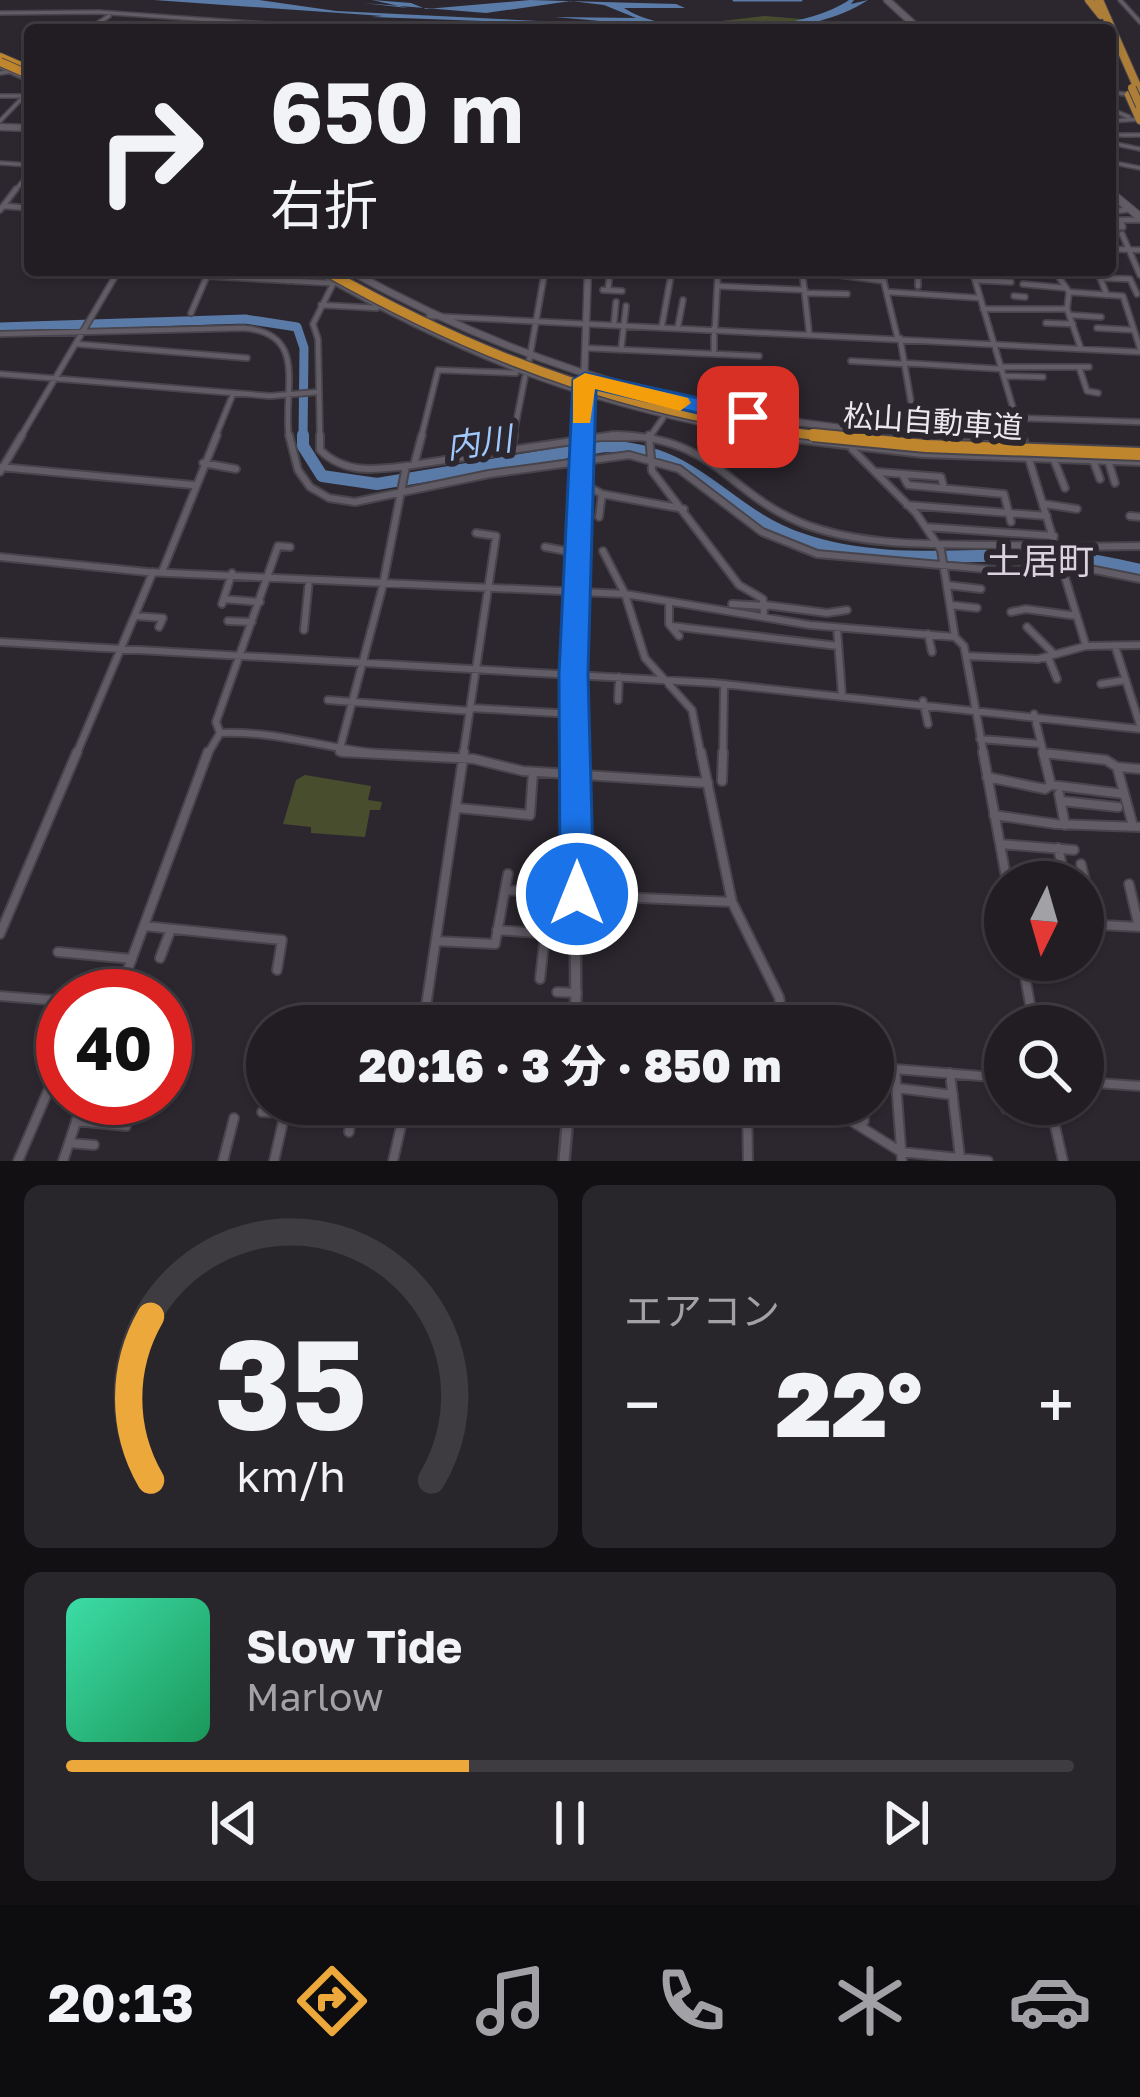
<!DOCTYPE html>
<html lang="ja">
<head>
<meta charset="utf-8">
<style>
	:root { --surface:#211d23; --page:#29262b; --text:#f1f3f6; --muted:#a2a2a6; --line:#3e3b41; --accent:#eda83b }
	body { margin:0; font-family:"Golos Text","Noto Sans JP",sans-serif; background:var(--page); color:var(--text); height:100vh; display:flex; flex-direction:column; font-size:45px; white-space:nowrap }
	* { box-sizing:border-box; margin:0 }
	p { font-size:39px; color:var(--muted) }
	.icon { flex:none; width:66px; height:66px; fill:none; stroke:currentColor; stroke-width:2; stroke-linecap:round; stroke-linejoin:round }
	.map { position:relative; height:1161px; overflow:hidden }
	.sheet { display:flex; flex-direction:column; gap:24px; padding:24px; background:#121013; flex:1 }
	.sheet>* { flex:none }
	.top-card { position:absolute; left:24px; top:24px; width:1092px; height:252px; border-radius:12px; box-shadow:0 3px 9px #0004,0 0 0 3px var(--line); background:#211d23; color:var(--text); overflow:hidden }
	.needle { width:78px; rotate:185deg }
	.controls { position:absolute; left:984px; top:861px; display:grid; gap:24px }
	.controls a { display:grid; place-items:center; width:120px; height:120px; border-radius:50%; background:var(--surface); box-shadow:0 3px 9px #0004,0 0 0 3px var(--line); font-size:60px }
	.speed { position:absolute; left:36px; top:969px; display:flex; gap:24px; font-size:60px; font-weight:700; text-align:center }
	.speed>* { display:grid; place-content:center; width:156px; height:156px; border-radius:50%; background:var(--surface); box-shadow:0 3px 9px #0004,0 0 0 3px var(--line); line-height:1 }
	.speed .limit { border:18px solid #d22; background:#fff; color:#111 }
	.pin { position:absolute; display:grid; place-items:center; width:102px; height:102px; color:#fff; margin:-51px; border-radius:24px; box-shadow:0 6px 18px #0006 }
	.me { position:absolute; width:132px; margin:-66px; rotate:0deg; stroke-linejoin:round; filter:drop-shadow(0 0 9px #0008) }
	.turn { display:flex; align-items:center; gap:42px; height:252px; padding:0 48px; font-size:54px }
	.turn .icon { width:156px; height:156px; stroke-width:2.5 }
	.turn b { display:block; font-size:84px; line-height:102px }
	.big { font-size:90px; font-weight:800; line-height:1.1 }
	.sheet .tile { flex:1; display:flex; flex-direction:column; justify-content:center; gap:18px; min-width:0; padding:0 42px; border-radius:18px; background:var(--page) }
	.sheet .dial { align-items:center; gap:0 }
	.dial svg { height:312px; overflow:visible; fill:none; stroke:var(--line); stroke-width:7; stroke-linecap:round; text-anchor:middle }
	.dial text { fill:var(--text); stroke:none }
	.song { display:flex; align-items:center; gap:36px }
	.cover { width:144px; height:144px; border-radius:18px; background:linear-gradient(135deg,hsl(160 70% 55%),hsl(150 70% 35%)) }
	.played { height:12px; border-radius:6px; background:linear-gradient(90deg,var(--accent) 40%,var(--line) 40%) }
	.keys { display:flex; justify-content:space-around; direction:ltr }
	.heat { display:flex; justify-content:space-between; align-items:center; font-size:66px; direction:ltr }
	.sheet .tiles { flex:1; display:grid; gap:24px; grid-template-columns:1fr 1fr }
	.tile:last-child { grid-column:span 2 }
	.trip { position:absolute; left:246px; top:1005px; width:648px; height:120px; border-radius:60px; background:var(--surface); box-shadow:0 3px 9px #0004,0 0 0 3px var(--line); font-weight:800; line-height:120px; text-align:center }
	.dock { display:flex; height:192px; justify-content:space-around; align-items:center; background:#0d0c0e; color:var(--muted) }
	.dock .icon { width:84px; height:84px }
	.dock .active { color:var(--accent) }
	.dock b { font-size:54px; color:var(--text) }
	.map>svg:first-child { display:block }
</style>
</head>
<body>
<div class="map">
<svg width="1140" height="1161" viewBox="0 0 1140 1161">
	<rect width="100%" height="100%" fill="#2c272f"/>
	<path fill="#484d2e" d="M765,16L938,30H681L461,21L713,22Z
		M305,775L371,786L368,800L382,802L380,810H370L365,837L311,833V827L283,824L296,780Z"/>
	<path fill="#5a7ba7" d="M154,0H259L336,11L579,23L600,21L555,17L636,18L604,5L571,1L486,13L363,3L408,8L372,0L411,3L426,9L530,0L676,4L685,8H624C672,40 801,33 849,0H854L851,4L868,0C816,34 738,33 677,29C656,28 639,17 617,26L372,17L383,16Z"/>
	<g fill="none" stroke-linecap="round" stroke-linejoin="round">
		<path stroke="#5a7ba7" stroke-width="3" d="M734,0H801"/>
		<path stroke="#5a7ba7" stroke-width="9" d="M0,327L245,319L297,327L304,348L303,438"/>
		<path stroke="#5a7ba7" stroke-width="12" d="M303,435V446L322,476L377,484L605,446C700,450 722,512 801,539C883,568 973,552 1058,556C1086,558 1113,564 1140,570"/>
		<g stroke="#48444b" stroke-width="6">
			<path id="minor-far3" d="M1120,0L1140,22
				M0,13L98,12L351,30
				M87,30L109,16
				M0,73L14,71
				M1110,92L1131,95
				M0,96H30
				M1110,109L1129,117
				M0,121L30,90
				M1110,121L1140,119
				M1110,135H1140
				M1116,144L1140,149
				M1110,162L1140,168
				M0,163L30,165
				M14,192L30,172"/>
		</g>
		<g stroke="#48444b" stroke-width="8">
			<path id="minor-far2" d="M4,206L30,208
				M0,210L16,189
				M1110,212L1131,209
				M1110,220H1140
				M1110,227H1123L1120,220
				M1122,234L1140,275
				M1110,249L1140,250
				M210,270L207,276L331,283
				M588,270L671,273
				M802,270L884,281
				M802,270L809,332
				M881,270L897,336
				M918,270V286
				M972,270L1022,438
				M999,270H1005
				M758,272L780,273
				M975,280L1011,282
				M288,281L294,270
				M1023,284L1066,288
				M717,286L805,290
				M603,290L622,291
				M608,290L610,271
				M889,292L980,298
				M1069,292L1123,296L1140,348
				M805,293L847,294
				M1107,295L1100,278L1130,279L1137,294
				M1014,296L1025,297
				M321,305L377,308
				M983,309H1067L1069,292L1054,270
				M1067,309L1081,349
				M191,313L207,276
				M1071,315L1101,317
				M429,316L1140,352
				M614,323L616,302
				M1046,323L1073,324
				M662,325L672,270
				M678,326L683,300
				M714,328V354
				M715,328L718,270
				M1097,328L1133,330
				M0,334L243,328C310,333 282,390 289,438
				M900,338L917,437
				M77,344L247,358
				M585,348L759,356
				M621,350L626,306
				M529,361L545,270
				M851,361L904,364
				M904,363L1002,369
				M1001,367H1089
				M1079,367L1087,391L1098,393
				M0,374L270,396L318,392
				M1004,376L1043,377
				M1018,418L1140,422
				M20,438L119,270
				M215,438L233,394
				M320,438L318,339L313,324L334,282
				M421,438L438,370L516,373
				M513,438L525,377
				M580,438H654
				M649,438L663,418"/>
		</g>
		<g stroke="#48444b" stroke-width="10">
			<path id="minor-far1" d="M289,435L298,470L310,487L329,498L355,502L489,474L629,455L679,469L762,532L817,554L1008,571L1070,565L1140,579
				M320,435V450C345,474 374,470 406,466
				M617,435C718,438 726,493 804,524C875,551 959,542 1033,546
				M649,435L652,471L739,585L763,599L764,617
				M1021,435L1024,444
				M852,449L916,513L941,550L955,637
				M511,450L614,435
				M1054,460L1065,488
				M1093,460L1100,479
				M1108,460L1115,483
				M203,463L236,469
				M414,465L422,435
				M0,467L193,485
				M0,472L22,435
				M878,472L941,477L944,488
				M902,474L908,485L1004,494L1011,522
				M579,482L602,494L684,509
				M1045,504L1077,509
				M907,505L1047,516
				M1130,516L1140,517
				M599,517L602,494
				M926,527L1054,536
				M545,547L577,553
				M1059,547L1140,546
				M603,551L625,594L645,658L692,710L701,755
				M0,557L147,572L625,594L810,625L955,637L964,646L984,755
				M162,572L217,435
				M947,585L981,589
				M224,599L260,602
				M669,602V624L679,636
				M222,604L232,573
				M732,604L766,606
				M766,605L827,613L847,610
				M951,605L977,608
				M1011,612L1026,609L1077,616
				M135,616L163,618L159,627
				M228,621L252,622
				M671,626L838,646
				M1027,627L1054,654
				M837,628L842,695
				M304,630L309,580
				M928,634L932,652
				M0,642L714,683L1140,729
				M1086,646L1140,645
				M1115,646L1140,725
				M966,656L1038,659L1086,646L1028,456
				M1048,657L1057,679
				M1101,684L1126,680
				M328,700L470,711
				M618,700L619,677
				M923,701L928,724
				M471,708L575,714
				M1034,714L1044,755
				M220,733C278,730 337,752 395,755
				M980,739L1041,744
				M339,752L382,589L406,466L511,450L514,435
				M1043,753L1059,755
				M76,755L153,572
				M207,755L220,733L216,722L278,546L290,547
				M463,755L496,536L476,533
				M723,755L724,685"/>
		</g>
		<g stroke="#48444b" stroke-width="12">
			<path id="minor" d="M342,752L474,759L523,771L708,783
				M701,752L732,902L779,997L784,1026
				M983,752L1007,882
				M1043,752L1051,785
				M1043,753L1106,760L1117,767L1133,826
				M1117,767L1140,769
				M987,777L1045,789L1051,785L1124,794
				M722,781L723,752
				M1059,794L1065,825
				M1061,801L1118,807
				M458,808L530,815L533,772
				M994,815L1056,824L1140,827
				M1000,844L1074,850
				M1058,848L1065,879
				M1081,864L1095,924
				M1129,884L1139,927
				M505,890L573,894
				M577,890L618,897L732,902
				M1083,924L1140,927
				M144,926L282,940L277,970
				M497,930L577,936
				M0,934L77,752
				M436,941L495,944L508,874
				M58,952L132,959
				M160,958L171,929
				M1022,960L1034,1026
				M540,979L545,935
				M557,992L577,993
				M0,996L63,1001
				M118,996L208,752
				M547,1012L577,1015
				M277,1017H282L281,1026
				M423,1026L464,752
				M43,1054L63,1009
				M873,1066L895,1069
				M950,1073L960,1158
				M1001,1077L1006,1109
				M1083,1082L1140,1086
				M897,1088L953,1095
				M747,1104L748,1161
				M824,1104L901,1152L988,1161
				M863,1104L864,1121
				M1050,1104L1063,1161
				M262,1112L351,1116
				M76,1121L126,1126
				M349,1132L353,1104
				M69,1143L94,1145
				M18,1161L48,1091
				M63,1161L84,1098
				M223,1161L234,1118
				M274,1161L287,1104
				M393,1161L406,1104
				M902,1161L895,1069L1005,1078"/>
		</g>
		<g stroke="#48444b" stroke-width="8">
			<path id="tertiary-far3" d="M0,66L30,80"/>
		</g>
		<g stroke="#48444b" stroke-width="9">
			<path id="tertiary-far2" d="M315,270C475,362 604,409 787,438
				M348,270C549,381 737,427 965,438
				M582,438L588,270"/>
		</g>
		<g stroke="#48444b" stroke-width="12">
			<path id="tertiary-far1" d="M768,435L923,453L1140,461
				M917,435L1023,441
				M574,755L582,435"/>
		</g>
		<g stroke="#48444b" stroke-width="14">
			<path id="tertiary" d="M574,752L576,1026
				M564,1161L569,1104"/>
		</g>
		<g stroke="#48444b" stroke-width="9">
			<path id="secondary-far1" d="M887,0L920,30
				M0,127L30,128"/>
		</g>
		<g stroke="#48444b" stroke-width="10">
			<path id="secondary" d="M1110,192L1140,217"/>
		</g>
		<g stroke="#48444b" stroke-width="10">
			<path id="trunk" d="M1089,0L1101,15
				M1099,0L1140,93
				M1129,95L1140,120"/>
		</g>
		<g stroke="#48444b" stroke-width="10">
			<path id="motorway" d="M0,57L30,70"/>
		</g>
		<use href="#minor-far3" stroke="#615c65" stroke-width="3"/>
		<use href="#minor-far2" stroke="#615c65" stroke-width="4.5"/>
		<use href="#minor-far1" stroke="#615c65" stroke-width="6"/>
		<use href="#minor" stroke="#615c65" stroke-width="8"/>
		<use href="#tertiary-far3" stroke="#615c65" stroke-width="4.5"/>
		<use href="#tertiary-far2" stroke="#615c65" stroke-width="6"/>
		<use href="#tertiary-far1" stroke="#615c65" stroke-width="8"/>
		<use href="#tertiary" stroke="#615c65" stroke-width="9"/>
		<use href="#secondary-far1" stroke="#615c65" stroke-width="6"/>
		<use href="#secondary" stroke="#615c65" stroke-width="8"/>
		<use href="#trunk" stroke="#ad7e38" stroke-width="8"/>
		<use href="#motorway" stroke="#c0862d" stroke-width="8"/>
		<g stroke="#48444b" stroke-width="10" stroke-linecap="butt">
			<path id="trunk-bridge" d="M1132,88L1140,106"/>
		</g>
		<g stroke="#48444b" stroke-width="10" stroke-linecap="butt">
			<path id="motorway-bridge-far2" d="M0,62L30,75"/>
		</g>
		<g stroke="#48444b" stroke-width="12" stroke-linecap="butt">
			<path id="motorway-bridge-far1" d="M324,270C490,364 649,420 840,438"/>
		</g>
		<g stroke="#48444b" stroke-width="16" stroke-linecap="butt">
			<path id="motorway-bridge" d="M813,435L926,446L1140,454"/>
		</g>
		<use href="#trunk-bridge" stroke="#ad7e38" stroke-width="8"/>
		<use href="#motorway-bridge-far2" stroke="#c0862d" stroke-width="8"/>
		<use href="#motorway-bridge-far1" stroke="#c0862d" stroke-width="9"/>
		<use href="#motorway-bridge" stroke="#c0862d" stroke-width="12"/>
	</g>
	<path fill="#1a73e8" stroke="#114b97" stroke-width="3" d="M585,373L748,409L760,417L748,425L596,389L588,674L594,894L589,905L577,910L565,905L560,894L559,674L573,380Z"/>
	<path fill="#f59e0b" d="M585,373L688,398L691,403L680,411L595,389L590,423H573V380Z"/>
	<g text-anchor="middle" stroke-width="12" stroke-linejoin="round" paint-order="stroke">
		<g font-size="30" fill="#ebe8ee" stroke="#2c272f">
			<text transform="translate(933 422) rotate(4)" y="10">松山自動車道</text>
		</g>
		<g font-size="33" font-style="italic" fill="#9fc8fc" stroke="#2c272f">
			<text transform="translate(479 442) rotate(-8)" y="12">内川</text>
		</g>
		<g font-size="36" fill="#dad3df" stroke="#2c272f">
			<text x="1040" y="574">土居町</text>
		</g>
	</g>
</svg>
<div class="controls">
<a><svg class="needle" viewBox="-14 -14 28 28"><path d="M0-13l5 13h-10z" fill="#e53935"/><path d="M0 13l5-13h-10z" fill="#a2a2a6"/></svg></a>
<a><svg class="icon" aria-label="search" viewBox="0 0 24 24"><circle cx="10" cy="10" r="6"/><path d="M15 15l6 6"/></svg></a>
</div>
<div class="speed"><div class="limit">40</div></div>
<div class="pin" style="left:748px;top:417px;background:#d93025"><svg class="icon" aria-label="arrive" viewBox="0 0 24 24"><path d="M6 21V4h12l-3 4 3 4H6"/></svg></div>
<svg class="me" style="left:577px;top:894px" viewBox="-20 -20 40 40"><circle r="17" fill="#1a73e8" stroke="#fff" stroke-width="3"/><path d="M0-11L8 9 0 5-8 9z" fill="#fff"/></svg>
<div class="trip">20:16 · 3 分 · 850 m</div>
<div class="top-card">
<div class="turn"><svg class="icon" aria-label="right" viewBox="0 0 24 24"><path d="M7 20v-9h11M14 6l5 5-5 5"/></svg><div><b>650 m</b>右折</div></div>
</div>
</div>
<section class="sheet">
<div class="tiles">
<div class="tile dial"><svg viewBox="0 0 100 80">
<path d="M14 69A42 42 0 1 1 86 69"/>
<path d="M14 69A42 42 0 0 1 14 27" stroke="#eda83b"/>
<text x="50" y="56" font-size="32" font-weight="700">35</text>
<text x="50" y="72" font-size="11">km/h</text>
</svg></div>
<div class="tile"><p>エアコン</p>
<div class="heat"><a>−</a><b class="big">22°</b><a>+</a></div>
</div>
<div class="tile">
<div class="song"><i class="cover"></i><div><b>Slow Tide</b><p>Marlow</p></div></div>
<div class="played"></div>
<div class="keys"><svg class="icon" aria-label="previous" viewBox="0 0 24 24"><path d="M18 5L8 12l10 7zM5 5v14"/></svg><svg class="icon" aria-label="pause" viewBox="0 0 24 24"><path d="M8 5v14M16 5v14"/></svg><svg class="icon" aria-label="next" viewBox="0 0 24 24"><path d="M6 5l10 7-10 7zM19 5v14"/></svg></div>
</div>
</div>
</section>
<nav class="dock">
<b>20:13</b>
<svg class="icon active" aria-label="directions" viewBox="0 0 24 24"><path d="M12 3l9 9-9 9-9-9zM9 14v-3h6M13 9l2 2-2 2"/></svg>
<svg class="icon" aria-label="music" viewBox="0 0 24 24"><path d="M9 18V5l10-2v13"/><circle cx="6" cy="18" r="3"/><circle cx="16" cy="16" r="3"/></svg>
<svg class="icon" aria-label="phone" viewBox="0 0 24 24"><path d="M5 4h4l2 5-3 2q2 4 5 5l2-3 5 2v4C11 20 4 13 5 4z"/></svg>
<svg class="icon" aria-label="climate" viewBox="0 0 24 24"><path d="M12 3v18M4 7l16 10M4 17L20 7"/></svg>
<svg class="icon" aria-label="car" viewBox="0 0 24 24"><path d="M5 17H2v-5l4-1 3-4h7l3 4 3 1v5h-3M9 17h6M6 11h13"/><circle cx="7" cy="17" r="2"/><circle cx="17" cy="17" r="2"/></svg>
</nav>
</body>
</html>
